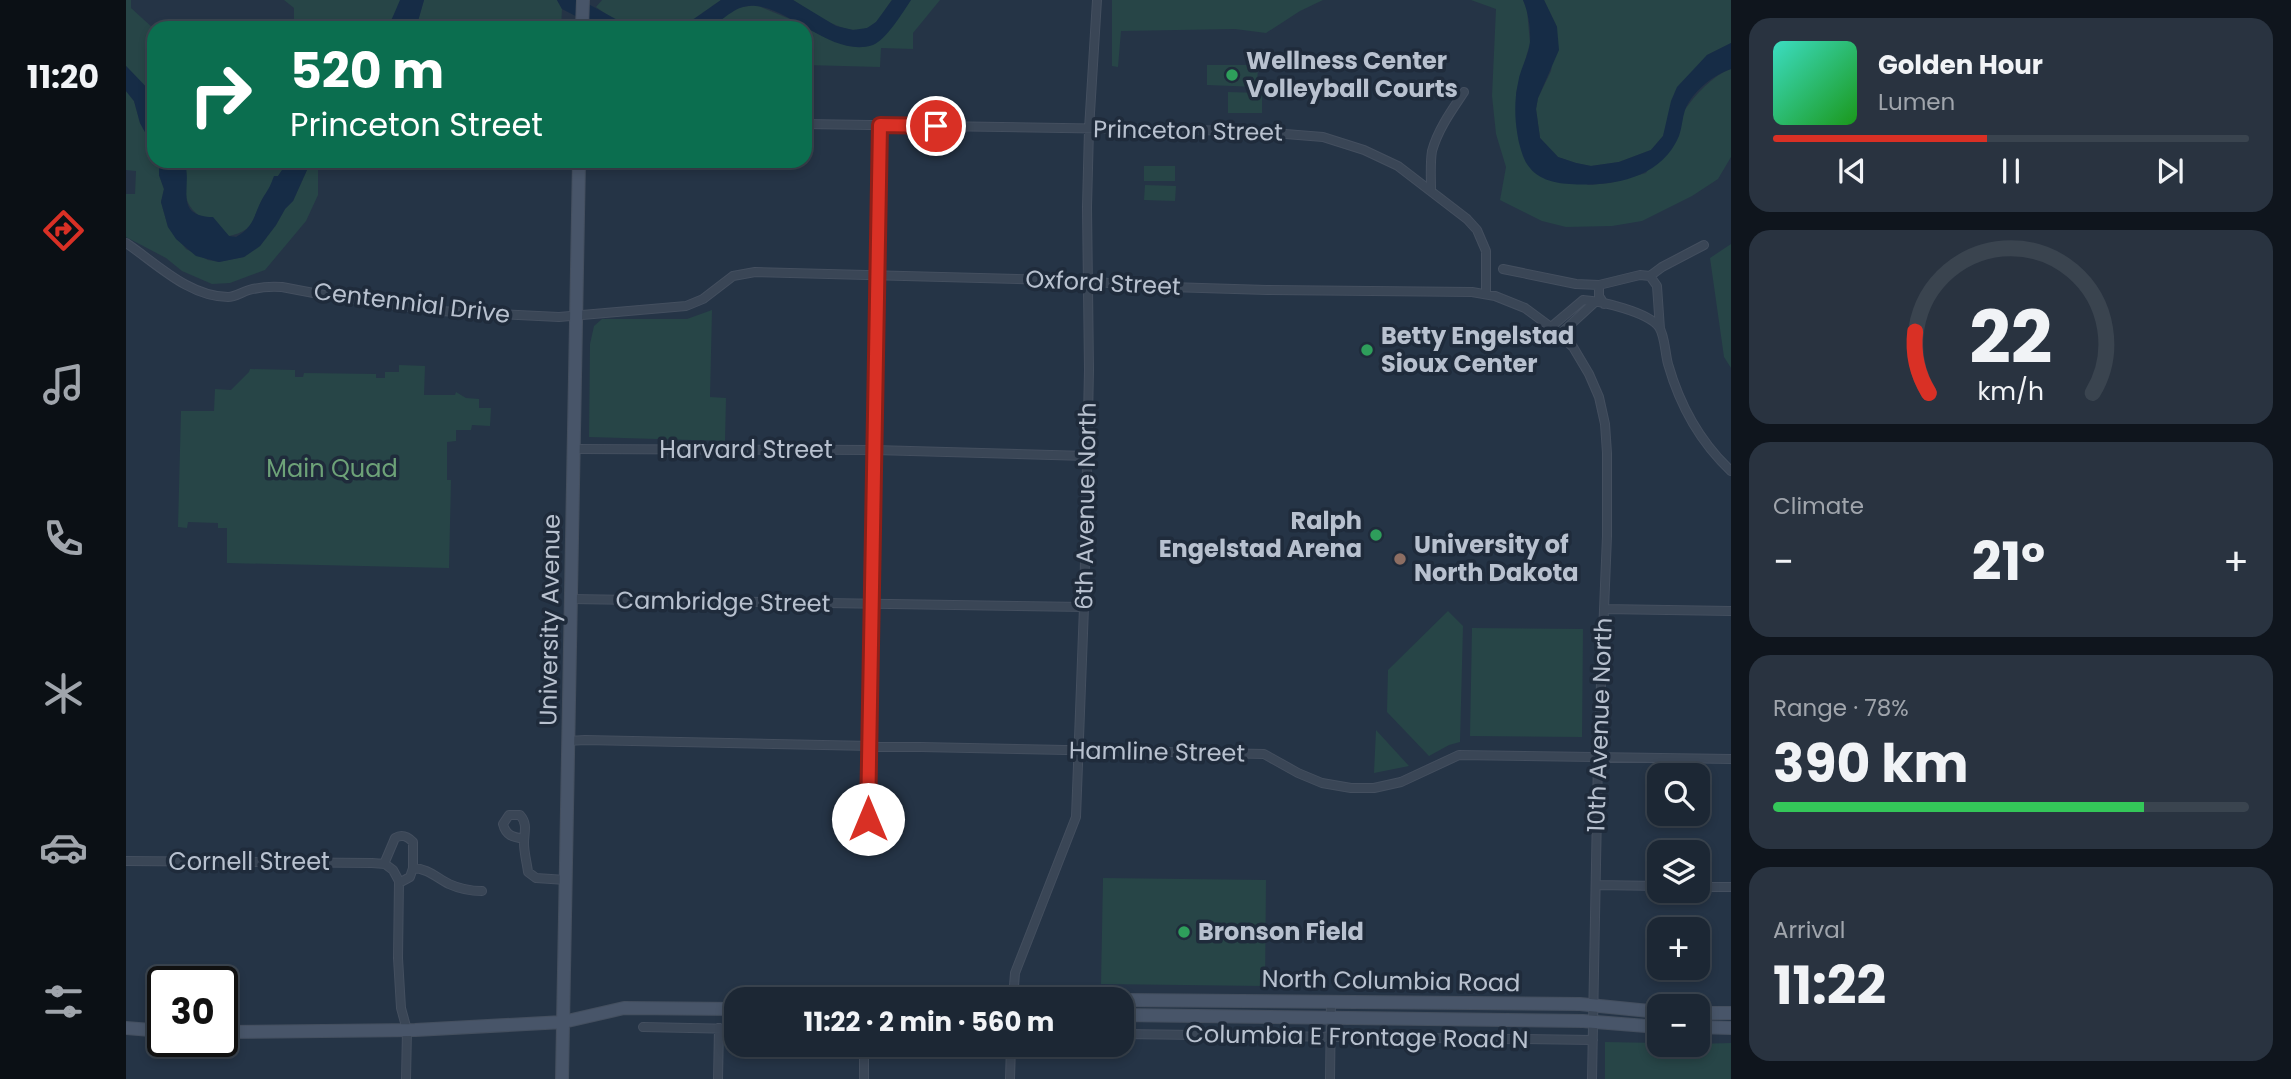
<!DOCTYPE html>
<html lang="en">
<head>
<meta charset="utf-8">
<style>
	:root { --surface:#1c2734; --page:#293340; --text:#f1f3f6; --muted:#a0a5ac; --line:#3a444f; --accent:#d93025 }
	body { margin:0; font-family:Poppins,sans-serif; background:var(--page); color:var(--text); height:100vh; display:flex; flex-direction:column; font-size:26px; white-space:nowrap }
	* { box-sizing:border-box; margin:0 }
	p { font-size:23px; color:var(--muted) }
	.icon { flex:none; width:38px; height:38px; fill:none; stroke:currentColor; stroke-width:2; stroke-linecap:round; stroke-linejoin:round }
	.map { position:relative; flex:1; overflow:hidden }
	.sheet { display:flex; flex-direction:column; gap:18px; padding:18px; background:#0f151d; width:560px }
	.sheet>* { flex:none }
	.top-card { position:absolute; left:21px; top:21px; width:665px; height:147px; border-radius:21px; box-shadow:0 4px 10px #0003,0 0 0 2px var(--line); background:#0b6e4f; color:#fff; overflow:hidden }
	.buttons { position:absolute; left:1521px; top:763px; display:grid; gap:14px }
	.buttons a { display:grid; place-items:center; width:63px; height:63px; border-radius:14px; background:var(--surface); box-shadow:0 4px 10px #0003,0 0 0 2px var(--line); font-size:35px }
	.speed { position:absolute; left:21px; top:966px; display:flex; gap:14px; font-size:35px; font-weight:700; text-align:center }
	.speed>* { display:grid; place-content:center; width:91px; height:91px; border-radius:50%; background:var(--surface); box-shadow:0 4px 10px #0003,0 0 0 2px var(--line); line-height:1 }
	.speed .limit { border:4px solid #111; border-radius:10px; background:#fff; color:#111 }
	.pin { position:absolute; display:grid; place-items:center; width:60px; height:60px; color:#fff; margin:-30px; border:4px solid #fff; border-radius:50%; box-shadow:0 2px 7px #0007 }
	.me { position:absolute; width:77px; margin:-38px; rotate:0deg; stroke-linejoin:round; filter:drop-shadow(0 0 5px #0008) }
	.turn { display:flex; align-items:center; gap:24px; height:147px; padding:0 28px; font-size:32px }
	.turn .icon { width:91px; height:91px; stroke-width:2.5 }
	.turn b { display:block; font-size:49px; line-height:60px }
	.big { font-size:52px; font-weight:700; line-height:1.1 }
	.sheet .tile { flex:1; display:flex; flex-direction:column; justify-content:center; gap:10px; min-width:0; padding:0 24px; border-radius:21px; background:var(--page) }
	.sheet .dial { align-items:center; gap:0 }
	.dial svg { height:182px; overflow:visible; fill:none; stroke:var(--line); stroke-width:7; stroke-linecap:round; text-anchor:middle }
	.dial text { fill:var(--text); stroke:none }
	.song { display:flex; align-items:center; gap:21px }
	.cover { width:84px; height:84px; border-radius:10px; background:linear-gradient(135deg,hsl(170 70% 55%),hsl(120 70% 35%)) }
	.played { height:7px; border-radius:4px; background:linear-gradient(90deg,var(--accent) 45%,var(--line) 45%) }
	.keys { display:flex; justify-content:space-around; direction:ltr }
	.heat { display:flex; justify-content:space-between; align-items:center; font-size:38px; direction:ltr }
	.charge { height:10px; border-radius:5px; background:linear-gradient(90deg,#34c759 78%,var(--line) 0) }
	.trip { position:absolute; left:598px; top:987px; width:410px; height:70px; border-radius:21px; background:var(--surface); box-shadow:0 4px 10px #0003,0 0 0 2px var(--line); font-weight:700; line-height:70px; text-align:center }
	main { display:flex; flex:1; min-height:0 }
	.tab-bar { display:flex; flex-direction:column; width:126px; justify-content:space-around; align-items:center; background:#0b1015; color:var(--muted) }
	.tab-bar .icon { width:49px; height:49px }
	.tab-bar .current { color:var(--accent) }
	.tab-bar b { font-size:32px; color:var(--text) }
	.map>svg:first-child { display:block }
</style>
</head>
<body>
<main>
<nav class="tab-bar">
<b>11:20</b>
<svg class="icon current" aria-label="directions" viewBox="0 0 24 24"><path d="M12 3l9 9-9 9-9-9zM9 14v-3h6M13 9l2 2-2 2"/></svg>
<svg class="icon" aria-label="music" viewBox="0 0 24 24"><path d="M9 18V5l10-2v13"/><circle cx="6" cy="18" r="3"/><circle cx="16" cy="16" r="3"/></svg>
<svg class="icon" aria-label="phone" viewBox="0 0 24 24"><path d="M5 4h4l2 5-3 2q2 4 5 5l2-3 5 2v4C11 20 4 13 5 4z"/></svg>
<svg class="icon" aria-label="climate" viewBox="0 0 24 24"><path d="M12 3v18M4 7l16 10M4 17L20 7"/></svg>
<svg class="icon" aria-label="car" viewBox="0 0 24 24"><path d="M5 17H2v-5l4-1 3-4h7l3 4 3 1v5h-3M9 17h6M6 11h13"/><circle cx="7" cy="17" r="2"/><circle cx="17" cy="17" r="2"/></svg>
<svg class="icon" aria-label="filters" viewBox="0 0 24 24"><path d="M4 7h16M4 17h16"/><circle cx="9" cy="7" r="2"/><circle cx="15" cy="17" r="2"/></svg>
</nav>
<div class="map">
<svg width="1605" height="1079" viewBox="0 0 1605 1079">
	<rect width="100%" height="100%" fill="#253446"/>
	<path fill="#274547" d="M0,0H5V8L28,29V99L24,91L0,66Z
		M158,0H276L261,28H168V8Z
		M298,0H431L436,9L435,28L354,26L353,28H290Z
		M476,0H595L555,28H506L487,19L470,7Z
		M667,0H766C760,7 756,17 749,23C726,44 687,12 667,0Z
		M785,0H814L787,33V49L755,48L754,67L679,65V28H581L610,8L630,5L671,22L697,36L724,46Z
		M986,0H1197L1174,11L1140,33L1109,29L995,31L992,67L986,66Z
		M1345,0H1397L1401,10L1404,43L1390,93L1393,143L1462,185L1484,183L1520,173C1541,139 1567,83 1605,69V157L1592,179L1566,196L1516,221L1486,226L1440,227L1416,221L1374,200L1380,167L1370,134L1366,96L1370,9Z
		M1418,0H1605V43L1581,55L1569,69L1541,124L1537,136L1525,150L1493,162L1465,166L1450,163L1432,157L1414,138L1410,109L1412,98L1425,71L1431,27Z
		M1081,65H1132L1131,87L1081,85Z
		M0,91L8,101L14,123L28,148V161H33V175L38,189L35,202L42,227L60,249L82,260L93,262L118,257L134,246L150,225L159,209L167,201L185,161H196L192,170V195L180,221L139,270L104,283L86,284L56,271L40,258L0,237V194H9L10,171L0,170Z
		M1102,92L1136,93V113H1102Z
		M58,161H162C155,174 144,185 137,198C126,218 130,230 103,236C89,223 62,216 60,195C58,183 62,172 58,161Z
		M1018,166H1049V181H1018Z
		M1019,185L1050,186L1049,201L1018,200Z
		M1605,244V368L1598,357L1584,258Z
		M586,310L584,397L600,398L599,441L463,437L464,344L468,326L476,319H561Z
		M273,365L299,366L298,395H329L330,392L340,398L353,399V408H365L364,426L346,425L345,430H330V441L321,442V480H325L323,568L101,563V528H92V523L62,522L61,528L52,527L55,411H88L89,389L105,390L123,372L124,369L169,370V377H177L178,373L250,374V378H259V372H273Z
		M1322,611L1337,626L1334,742L1323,745L1303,756L1261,712L1262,670Z
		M1346,628L1457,629L1456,737L1344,736Z
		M1250,730L1283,766L1248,773Z
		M977,878L1140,880L1139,986L975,984Z
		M1479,1042L1533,1043V1045L1605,1043V1079H1479Z"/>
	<path fill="#162c46" d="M274,0H298L290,28H262Z
		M431,0H455L506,28H473L436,9Z
		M595,0H667L710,26L727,30L741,28L750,22L766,0H785C777,12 760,40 747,45C708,58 667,10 630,6C609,3 599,21 582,27C575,30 563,28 555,28Z
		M1397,0H1418L1431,27L1433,50L1412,98L1410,109L1414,138L1432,157L1450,163L1465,166L1493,162L1525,150L1537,136L1545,101L1551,87L1581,55L1605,43V69C1587,75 1566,92 1559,110C1556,119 1556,128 1553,136C1535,179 1485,187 1444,184C1424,183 1405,177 1397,156C1389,134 1387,105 1392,83C1394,69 1403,55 1404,42C1405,28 1402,12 1397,0Z
		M0,66L24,91L28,99V148L14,123L8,101L0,91Z
		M33,161H58C68,184 45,216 87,217L103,236L110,237C130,226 127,214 138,196C143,189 145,184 148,176H152L162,161H185L167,201L159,209L150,225L134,246L118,257L93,262L70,256L50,239L42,227L35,202L38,189L33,175Z"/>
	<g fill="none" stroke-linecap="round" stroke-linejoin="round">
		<g stroke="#444f5f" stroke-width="10">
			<path id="street" d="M679,124L1123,131L1197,137L1238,150L1272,166L1341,219L1351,230L1360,251V294
				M1305,190C1305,177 1304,163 1306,151C1312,129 1326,110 1338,92
				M0,243C30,263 63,297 102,297C109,297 116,292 123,290C134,287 144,286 156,287L198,295L313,311L433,317L560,306L577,299L607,276L629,272L963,281L1011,286L1141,290L1346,292L1369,296L1399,308L1422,325L1447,347L1463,374L1473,397L1479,424L1481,453V536L1472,757L1466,1079
				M1377,269L1450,284L1473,285V296L1478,304
				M1524,276L1536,267L1578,245
				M1473,285L1514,275L1524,276L1531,286L1534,329
				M1425,327L1457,300C1475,301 1522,312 1533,327C1539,336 1539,353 1542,364C1554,406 1573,441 1605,471
				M1433,335L1469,302
				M448,449L749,450L961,456
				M445,599L958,607
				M1478,609L1605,611
				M442,741L459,740L1138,754L1172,773L1196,783L1225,788H1248L1275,782L1333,755L1605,759
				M742,819L754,126
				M398,839C387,837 380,836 377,824L383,815H394C402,824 398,832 398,843C398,853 401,863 402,872L410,878L440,880
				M0,861L246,863L259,864L267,870L273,881L272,958L275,1008L281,1030L280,1079
				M258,864L269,838C276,834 281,836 287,842V868L284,877L273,883
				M287,868C301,868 311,878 323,884C334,889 344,891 356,891
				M1471,885L1533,886
				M1572,887H1605
				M887,999L889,973L950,817L958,607L963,370L961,207L963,129L971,0
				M517,1027L611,1029
				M996,1034L1467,1040
				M592,1079L593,1028
				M738,1079V1045
				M884,1079L885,1045
				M1204,1079L1205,1001"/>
		</g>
		<g stroke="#444f5f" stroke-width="14">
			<path id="secondary" d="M456,28L457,0
				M996,1000L1454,1004L1533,1012
				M1572,1013H1605
				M996,1015L1457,1021L1533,1027
				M1572,1027L1605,1028
				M0,1028L37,1031
				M96,1032L289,1030L437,1022L498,1008L611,1009
				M436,1079L453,161"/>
		</g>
		<use href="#street" stroke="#3a4656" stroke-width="8"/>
		<use href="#secondary" stroke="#485569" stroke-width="12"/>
	</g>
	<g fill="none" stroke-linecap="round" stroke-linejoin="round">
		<g stroke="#8d1f18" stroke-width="18">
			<path id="route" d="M742,819L754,125L810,126"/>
		</g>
		<use href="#route" stroke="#d93025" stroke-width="12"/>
	</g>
	<g fill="#2e9e5b" stroke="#1f2b3b" stroke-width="2.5">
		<circle cx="1106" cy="75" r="7"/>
		<circle cx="1241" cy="350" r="7"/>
		<circle cx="1250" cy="535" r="7"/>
		<circle cx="1058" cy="932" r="7"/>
	</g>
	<circle fill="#8d6e63" stroke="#1f2b3b" stroke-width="2.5" cx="1274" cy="559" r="7"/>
	<g text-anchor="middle" stroke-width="7" stroke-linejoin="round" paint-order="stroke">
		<g font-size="24" font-weight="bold" fill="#b8c1cf" stroke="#1f2b3b" text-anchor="start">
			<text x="1120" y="69">Wellness Center<tspan x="1120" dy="28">Volleyball Courts</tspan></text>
			<text x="1255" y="344">Betty Engelstad<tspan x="1255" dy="28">Sioux Center</tspan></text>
			<text x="1236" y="529" text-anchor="end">Ralph<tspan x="1236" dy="28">Engelstad Arena</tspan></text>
			<text x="1288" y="553">University of<tspan x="1288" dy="28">North Dakota</tspan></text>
			<text x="1072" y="940">Bronson Field</text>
		</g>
		<g font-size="24" fill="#b8c1cf" stroke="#1f2b3b">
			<text transform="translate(1062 131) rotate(1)" y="8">Princeton Street</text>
			<text transform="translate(977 283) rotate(3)" y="8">Oxford Street</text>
			<text transform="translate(286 303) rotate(7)" y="8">Centennial Drive</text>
			<text x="620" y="458">Harvard Street</text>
			<text transform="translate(960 506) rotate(-89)" y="8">6th Avenue North</text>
			<text transform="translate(597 602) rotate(1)" y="8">Cambridge Street</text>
			<text transform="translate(424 620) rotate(-89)" y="8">University Avenue</text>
			<text transform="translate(1474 725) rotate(-88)" y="8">10th Avenue North</text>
			<text transform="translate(1031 752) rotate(1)" y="8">Hamline Street</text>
			<text x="123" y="870">Cornell Street</text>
			<text transform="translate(1265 981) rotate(1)" y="8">North Columbia Road</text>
			<text transform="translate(1231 1037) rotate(1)" y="8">Columbia E Frontage Road N</text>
		</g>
		<g font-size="24" fill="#6da278" stroke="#1f2b3b">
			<text x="206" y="477">Main Quad</text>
		</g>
	</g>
</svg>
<div class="buttons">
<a><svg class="icon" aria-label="search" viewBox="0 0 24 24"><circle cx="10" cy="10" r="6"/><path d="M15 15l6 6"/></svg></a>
<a><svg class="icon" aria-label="layers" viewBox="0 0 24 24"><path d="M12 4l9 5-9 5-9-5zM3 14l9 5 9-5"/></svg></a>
<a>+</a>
<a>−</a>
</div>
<div class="speed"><div class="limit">30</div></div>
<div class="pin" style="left:810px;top:126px;background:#d93025"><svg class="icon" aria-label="arrive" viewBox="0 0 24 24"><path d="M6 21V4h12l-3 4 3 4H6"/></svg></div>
<svg class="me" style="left:742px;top:819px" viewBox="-20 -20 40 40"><circle r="19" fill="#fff"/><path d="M0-13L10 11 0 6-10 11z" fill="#d93025"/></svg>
<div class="trip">11:22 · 2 min · 560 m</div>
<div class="top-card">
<div class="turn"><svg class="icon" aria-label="right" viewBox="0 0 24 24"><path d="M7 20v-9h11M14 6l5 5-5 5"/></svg><div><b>520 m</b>Princeton Street</div></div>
</div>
</div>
<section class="sheet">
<div class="tile">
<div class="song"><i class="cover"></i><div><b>Golden Hour</b><p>Lumen</p></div></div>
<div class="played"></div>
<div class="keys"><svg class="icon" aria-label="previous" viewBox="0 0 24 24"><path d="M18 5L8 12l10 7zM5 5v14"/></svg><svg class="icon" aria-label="pause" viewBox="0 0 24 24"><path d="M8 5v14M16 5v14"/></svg><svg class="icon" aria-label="next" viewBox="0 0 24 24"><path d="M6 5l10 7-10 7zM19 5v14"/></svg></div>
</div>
<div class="tile dial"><svg viewBox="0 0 100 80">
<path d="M14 69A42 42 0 1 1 86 69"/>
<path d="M14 69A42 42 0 0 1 8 42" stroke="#d93025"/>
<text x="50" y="56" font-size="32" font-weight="700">22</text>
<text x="50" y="72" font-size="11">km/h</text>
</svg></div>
<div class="tile"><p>Climate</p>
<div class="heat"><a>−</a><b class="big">21°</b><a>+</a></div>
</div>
<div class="tile"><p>Range · 78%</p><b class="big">390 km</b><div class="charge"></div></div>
<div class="tile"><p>Arrival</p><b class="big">11:22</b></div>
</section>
</main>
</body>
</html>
